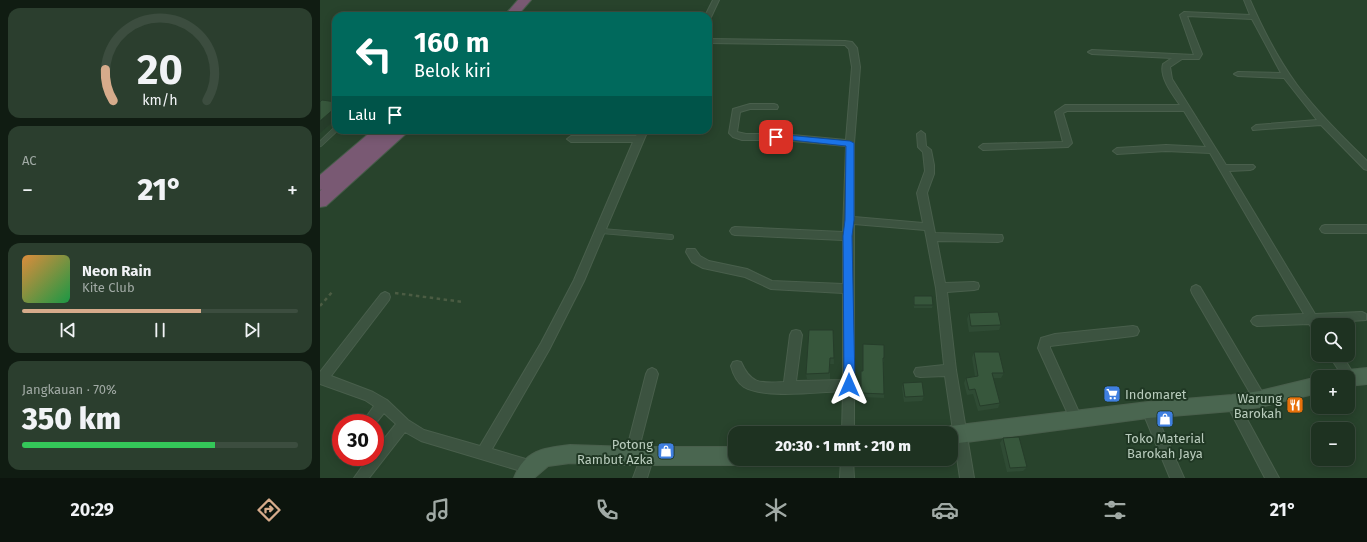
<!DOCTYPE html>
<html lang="id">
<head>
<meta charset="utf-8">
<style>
	:root { --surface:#1e3221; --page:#2b3e2e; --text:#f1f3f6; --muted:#a1aaa5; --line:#3c4d3f; --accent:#d6ab8b }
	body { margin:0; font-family:"Fira Sans",sans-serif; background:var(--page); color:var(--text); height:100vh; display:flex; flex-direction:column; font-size:15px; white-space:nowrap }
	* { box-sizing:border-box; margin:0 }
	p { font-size:13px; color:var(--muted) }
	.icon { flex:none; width:22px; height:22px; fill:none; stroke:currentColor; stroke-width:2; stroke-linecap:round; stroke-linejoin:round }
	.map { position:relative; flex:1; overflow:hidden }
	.sheet { display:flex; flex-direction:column; gap:8px; padding:8px; background:#101c12; width:320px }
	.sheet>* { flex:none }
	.banner { position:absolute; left:12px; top:12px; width:380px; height:122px; border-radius:12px; box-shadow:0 2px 10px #0003,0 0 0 1px var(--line); background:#00695c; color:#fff; overflow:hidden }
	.controls { position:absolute; left:991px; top:318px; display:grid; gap:8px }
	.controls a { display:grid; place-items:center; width:44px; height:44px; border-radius:8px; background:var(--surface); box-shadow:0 2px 10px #0003,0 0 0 1px var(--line); font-size:20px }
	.speed { position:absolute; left:12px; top:414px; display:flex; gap:8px; font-size:20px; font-weight:700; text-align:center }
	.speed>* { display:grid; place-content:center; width:52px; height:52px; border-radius:50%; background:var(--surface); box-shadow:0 2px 10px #0003,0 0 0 1px var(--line); line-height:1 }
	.speed .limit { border:6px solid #d22; background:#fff; color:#111 }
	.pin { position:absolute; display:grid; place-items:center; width:34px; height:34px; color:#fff; margin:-17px; border-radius:8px; box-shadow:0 2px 6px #0006 }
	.me { position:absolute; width:44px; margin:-22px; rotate:0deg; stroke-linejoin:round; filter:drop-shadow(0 0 3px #0008) }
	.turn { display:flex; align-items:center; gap:14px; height:84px; padding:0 16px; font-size:18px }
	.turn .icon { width:52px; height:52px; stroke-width:2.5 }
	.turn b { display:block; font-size:28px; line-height:34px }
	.then { display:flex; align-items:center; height:38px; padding:0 16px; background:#0003; gap:8px; font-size:15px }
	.big { font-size:30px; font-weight:800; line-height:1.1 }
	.sheet .widget { flex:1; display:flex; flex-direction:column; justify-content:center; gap:6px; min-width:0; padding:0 14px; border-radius:12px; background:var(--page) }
	.sheet .dial { align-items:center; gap:0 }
	.dial svg { height:104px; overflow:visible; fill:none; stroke:var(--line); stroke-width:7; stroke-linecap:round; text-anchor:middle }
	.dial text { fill:var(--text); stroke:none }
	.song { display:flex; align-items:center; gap:12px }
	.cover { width:48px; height:48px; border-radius:6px; background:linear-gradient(135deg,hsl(30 70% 55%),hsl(140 70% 35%)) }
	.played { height:4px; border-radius:2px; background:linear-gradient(90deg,var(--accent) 65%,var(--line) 65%) }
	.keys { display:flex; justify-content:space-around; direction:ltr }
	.heat { display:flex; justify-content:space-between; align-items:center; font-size:22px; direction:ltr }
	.charge { height:6px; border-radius:3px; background:linear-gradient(90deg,#34c759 70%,var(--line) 0) }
	.trip { position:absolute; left:408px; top:426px; width:230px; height:40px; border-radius:12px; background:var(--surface); box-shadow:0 2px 10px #0003,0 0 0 1px var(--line); font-weight:800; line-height:40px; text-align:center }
	.dock { display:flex; height:64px; justify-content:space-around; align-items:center; background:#0c140d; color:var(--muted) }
	.dock .icon { width:28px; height:28px }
	.dock .current { color:var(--accent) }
	.dock b { font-size:18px; color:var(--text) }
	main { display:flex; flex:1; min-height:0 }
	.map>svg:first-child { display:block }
</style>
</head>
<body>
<main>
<section class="sheet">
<div class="widget dial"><svg viewBox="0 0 100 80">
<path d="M14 69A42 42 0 1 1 86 69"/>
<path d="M14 69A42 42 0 0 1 8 45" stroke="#d6ab8b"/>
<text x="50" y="56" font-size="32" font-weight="700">20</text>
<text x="50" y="72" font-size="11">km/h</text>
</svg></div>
<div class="widget"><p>AC</p>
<div class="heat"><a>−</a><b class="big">21°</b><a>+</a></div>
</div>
<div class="widget">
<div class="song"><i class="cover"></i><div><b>Neon Rain</b><p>Kite Club</p></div></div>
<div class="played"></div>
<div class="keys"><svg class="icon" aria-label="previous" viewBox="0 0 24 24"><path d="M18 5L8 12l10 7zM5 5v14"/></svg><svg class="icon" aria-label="pause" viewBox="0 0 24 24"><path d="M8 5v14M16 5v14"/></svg><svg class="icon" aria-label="next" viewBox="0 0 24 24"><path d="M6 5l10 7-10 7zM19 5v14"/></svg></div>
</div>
<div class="widget"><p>Jangkauan · 70%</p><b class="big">350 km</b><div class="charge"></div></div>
</section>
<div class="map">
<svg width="1047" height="478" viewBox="0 0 1047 478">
	<rect width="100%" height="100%" fill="#28432c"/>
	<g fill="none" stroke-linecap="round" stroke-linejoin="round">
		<g stroke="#495f4c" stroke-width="6">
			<path id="lane" d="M0,144L16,129
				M282,231L351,237"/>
		</g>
		<g stroke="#495f4c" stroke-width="2">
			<path id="street" d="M393,0H399L391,17L388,19V16H385Z
				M924,0H930C943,30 958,59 977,85C998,113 1023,137 1047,161V170L1044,169L1001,125L933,130L932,128L936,125L997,120L964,78L918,76L914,74L918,72L961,73L932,19L867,16L882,54L879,59H862L850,67L852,79L906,165H933L935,167L933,169L930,170L909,171L995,314L1042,312L1046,314V320L1001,323L1002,325H998V333L994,331L989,324L937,326L933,324L931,321L933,318L937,316L984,314L890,153L846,151L797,154L793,151L797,148L846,145L886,147L864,111H747L743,113L752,143L748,147L663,150L659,147L663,144L743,142L735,112L745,105H860C853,95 839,77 843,64L852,58L772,54L768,52L772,50L874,55L860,15L864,12L930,15Z
				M388,39L525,41L532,42L537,48L540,67L534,143V217L603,223L597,193L605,171L603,152L598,147L597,134L601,131L605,134L606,146L611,150L614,165V174L607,193L615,233L682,235L683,238L682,241L678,242L617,241L625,283L654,282L658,283L659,286L658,289L654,290L627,292L636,370L654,478H640L625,376L600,377L596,376L594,372L596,368L624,365L616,288L605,230L534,224V433H522L523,391C498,392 444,399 424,387C417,382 413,374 411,366L413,362L417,361L421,362C431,385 441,383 464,382L470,335L472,331L476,330L480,331L482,335L476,381L523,380V293L451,289L425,277L383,268L372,262L366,252L367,249H375L380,256L389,261L427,269L452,281L523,284V240L415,235L412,234L410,231L412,228L415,227L523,232L526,146L462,140H422L413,137L409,133L413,109L430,104H454L457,105L458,107L457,109H430L420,112L417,132L426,134H462L526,140L532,67L529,49L525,45L388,43Z
				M320,130H328L264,281L229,350L172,449L216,462L218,467L216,472L211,474L101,441L85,432L49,478H34L49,457H55V450L76,424L64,413L55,424L42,423L54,406L45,400L0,384V372L61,294L65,292L69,294L70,297L69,300L11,376L53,392L67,400L88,420L104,430L160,446L221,343L254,280L313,142H251L247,139L251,136H316Z
				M1005,225H1047V233H1005L1002,232L1000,229L1002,226Z
				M876,285L880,287L944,395L946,399L944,403L940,405L936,403L872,293L871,290L872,287Z
				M813,326L817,327L819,331L817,335L813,336L730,346V348L762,419L760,423L756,425L752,423L718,348L721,338L735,334Z
				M1009,355H1022L1036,378L1034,382L1028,383V377H1023Z
				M332,368L336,370L338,374L317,456L316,461L311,462L306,461L305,456L326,374L328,370Z
				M912,397L916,399L959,478H945L906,403L908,399Z
				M828,404L832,406L864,478H850L822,410L824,406Z
				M328,450L333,451L334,456L327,478H313L323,451Z
				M521,459H533L534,478H520Z"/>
		</g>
		<g stroke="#495f4c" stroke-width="2">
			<path id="secondary" d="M1047,368V384L1028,386V377H1020L1022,372L1028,370Z
				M998,377V393L940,407L912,411L828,418L631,444V433H623L625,429L631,426L828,402L912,395L940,391Z
				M250,445L311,447H415V459H423L421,462L415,465H311L250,463L228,466L214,478H194C205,450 223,448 250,445Z"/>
		</g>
		<g stroke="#475d4a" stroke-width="2">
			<path id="highway" d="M198,0H211L197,16H184Z
				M53,130H71L69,133L72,130H90L6,206L0,207V191L2,189L0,190V175Z"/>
		</g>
		<path stroke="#4b5c43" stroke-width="2.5" stroke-dasharray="3.5 3.5" stroke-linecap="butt" d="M75,293L143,302
			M0,306L13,291"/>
		<use href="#lane" stroke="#3c5340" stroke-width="4.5"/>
		<use href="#street" fill="#3c5340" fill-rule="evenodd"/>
		<use href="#secondary" fill="#4a6650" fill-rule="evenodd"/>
		<use href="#highway" fill="#795973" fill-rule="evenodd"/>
	</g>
	<path fill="#2f4b34" d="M594,296L613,305L612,308H594L593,299Z
		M649,313L681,325L679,330L649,332L647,319Z
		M513,330L514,364H510V379H487L486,374Z
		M543,344L564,358V362H563L564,394V398L541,397V371H543Z
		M654,352L684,373L681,378H673L680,403L678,408L658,411L653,394L647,395L644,383L646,378L655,376L652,358Z
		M583,383L604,396L602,401L584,402L582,388Z
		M683,438L707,467L703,471L687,472L680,443Z"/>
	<path fill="#263d2a" d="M16,107V119L0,133V121Z"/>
	<path fill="#37573c" stroke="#263d2a" d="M2,100L16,102V107L0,121V102Z
		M594,296H612L613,305H594Z
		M678,312L681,325L651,326L649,313Z
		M489,330H513L514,358H510L509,373L486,374Z
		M543,344L564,345V358H563L564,394L541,393V371H543Z
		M654,352H679L684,373H672L680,403L660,406L655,389L649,390L646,378L658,376Z
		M602,382L604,396L585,397L583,383Z
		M699,437L707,467L690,468L683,438Z"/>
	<path fill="#1a73e8" stroke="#114b97" d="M456,134L530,141L534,143V220L532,236L535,385L533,389L529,390L525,389L524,385L523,236L525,220L526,146L453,138L452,137Z"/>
	<defs>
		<g id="supermarket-square" transform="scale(0.9)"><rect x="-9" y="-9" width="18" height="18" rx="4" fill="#3f7fe0" stroke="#203824"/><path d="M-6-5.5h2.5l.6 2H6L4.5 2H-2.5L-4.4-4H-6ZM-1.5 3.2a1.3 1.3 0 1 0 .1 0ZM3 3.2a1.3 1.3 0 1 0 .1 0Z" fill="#fff"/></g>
		<g id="restaurant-square" transform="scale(0.9)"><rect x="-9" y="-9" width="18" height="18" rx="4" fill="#e8710a" stroke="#203824"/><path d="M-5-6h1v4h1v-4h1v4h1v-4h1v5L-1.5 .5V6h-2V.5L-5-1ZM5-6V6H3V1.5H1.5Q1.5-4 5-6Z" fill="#fff"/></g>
		<g id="shop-square" transform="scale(0.9)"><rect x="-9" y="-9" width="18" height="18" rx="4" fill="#3f7fe0" stroke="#203824"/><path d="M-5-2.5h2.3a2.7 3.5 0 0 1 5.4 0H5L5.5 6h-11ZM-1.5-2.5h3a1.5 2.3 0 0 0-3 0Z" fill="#fff"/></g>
	</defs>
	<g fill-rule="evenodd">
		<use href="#supermarket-square" x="792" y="394"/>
		<use href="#restaurant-square" x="975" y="405"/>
		<use href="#shop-square" x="845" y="419"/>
		<use href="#shop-square" x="346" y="451"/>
	</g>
	<g text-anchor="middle" stroke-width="4" stroke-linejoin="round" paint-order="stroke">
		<g font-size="13" fill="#b9ccbd" stroke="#203824" text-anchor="end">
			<text x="805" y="399" text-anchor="start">Indomaret</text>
			<text x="962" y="403">Warung<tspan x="962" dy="15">Barokah</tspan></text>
			<text x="845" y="443" text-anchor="middle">Toko Material<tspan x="845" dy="15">Barokah Jaya</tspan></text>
			<text x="333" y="449">Potong<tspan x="333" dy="15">Rambut Azka</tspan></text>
		</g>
	</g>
</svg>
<div class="controls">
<a><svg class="icon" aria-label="search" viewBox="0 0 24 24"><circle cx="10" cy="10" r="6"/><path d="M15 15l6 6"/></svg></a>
<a>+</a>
<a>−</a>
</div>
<div class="speed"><div class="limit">30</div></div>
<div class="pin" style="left:456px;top:137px;background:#d93025"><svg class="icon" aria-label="arrive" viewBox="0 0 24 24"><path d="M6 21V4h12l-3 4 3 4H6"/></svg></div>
<svg class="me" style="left:529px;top:385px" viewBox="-20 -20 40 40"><path d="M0-17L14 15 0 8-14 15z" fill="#1a73e8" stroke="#fff" stroke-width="4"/></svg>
<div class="trip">20:30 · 1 mnt · 210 m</div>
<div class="banner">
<div class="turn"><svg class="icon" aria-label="left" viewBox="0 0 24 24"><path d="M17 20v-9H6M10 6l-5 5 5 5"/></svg><div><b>160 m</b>Belok kiri</div></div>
<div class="then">Lalu<svg class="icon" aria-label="arrive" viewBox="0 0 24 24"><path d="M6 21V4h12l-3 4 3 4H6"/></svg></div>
</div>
</div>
</main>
<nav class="dock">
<b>20:29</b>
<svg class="icon current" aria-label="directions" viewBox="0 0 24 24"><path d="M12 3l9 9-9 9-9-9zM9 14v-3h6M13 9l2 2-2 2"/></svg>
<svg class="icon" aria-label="music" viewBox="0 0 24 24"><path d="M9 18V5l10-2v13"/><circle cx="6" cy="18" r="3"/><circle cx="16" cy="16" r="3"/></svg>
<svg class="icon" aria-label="phone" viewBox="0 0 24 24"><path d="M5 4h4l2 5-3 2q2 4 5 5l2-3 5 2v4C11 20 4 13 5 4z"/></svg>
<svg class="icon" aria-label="climate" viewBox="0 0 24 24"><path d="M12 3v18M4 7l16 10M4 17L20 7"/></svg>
<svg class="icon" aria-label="car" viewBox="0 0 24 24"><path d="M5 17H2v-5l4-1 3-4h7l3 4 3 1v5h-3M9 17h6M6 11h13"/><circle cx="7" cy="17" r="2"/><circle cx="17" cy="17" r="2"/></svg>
<svg class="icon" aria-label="filters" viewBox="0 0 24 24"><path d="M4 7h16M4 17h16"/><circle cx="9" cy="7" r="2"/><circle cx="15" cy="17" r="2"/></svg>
<b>21°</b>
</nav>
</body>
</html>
